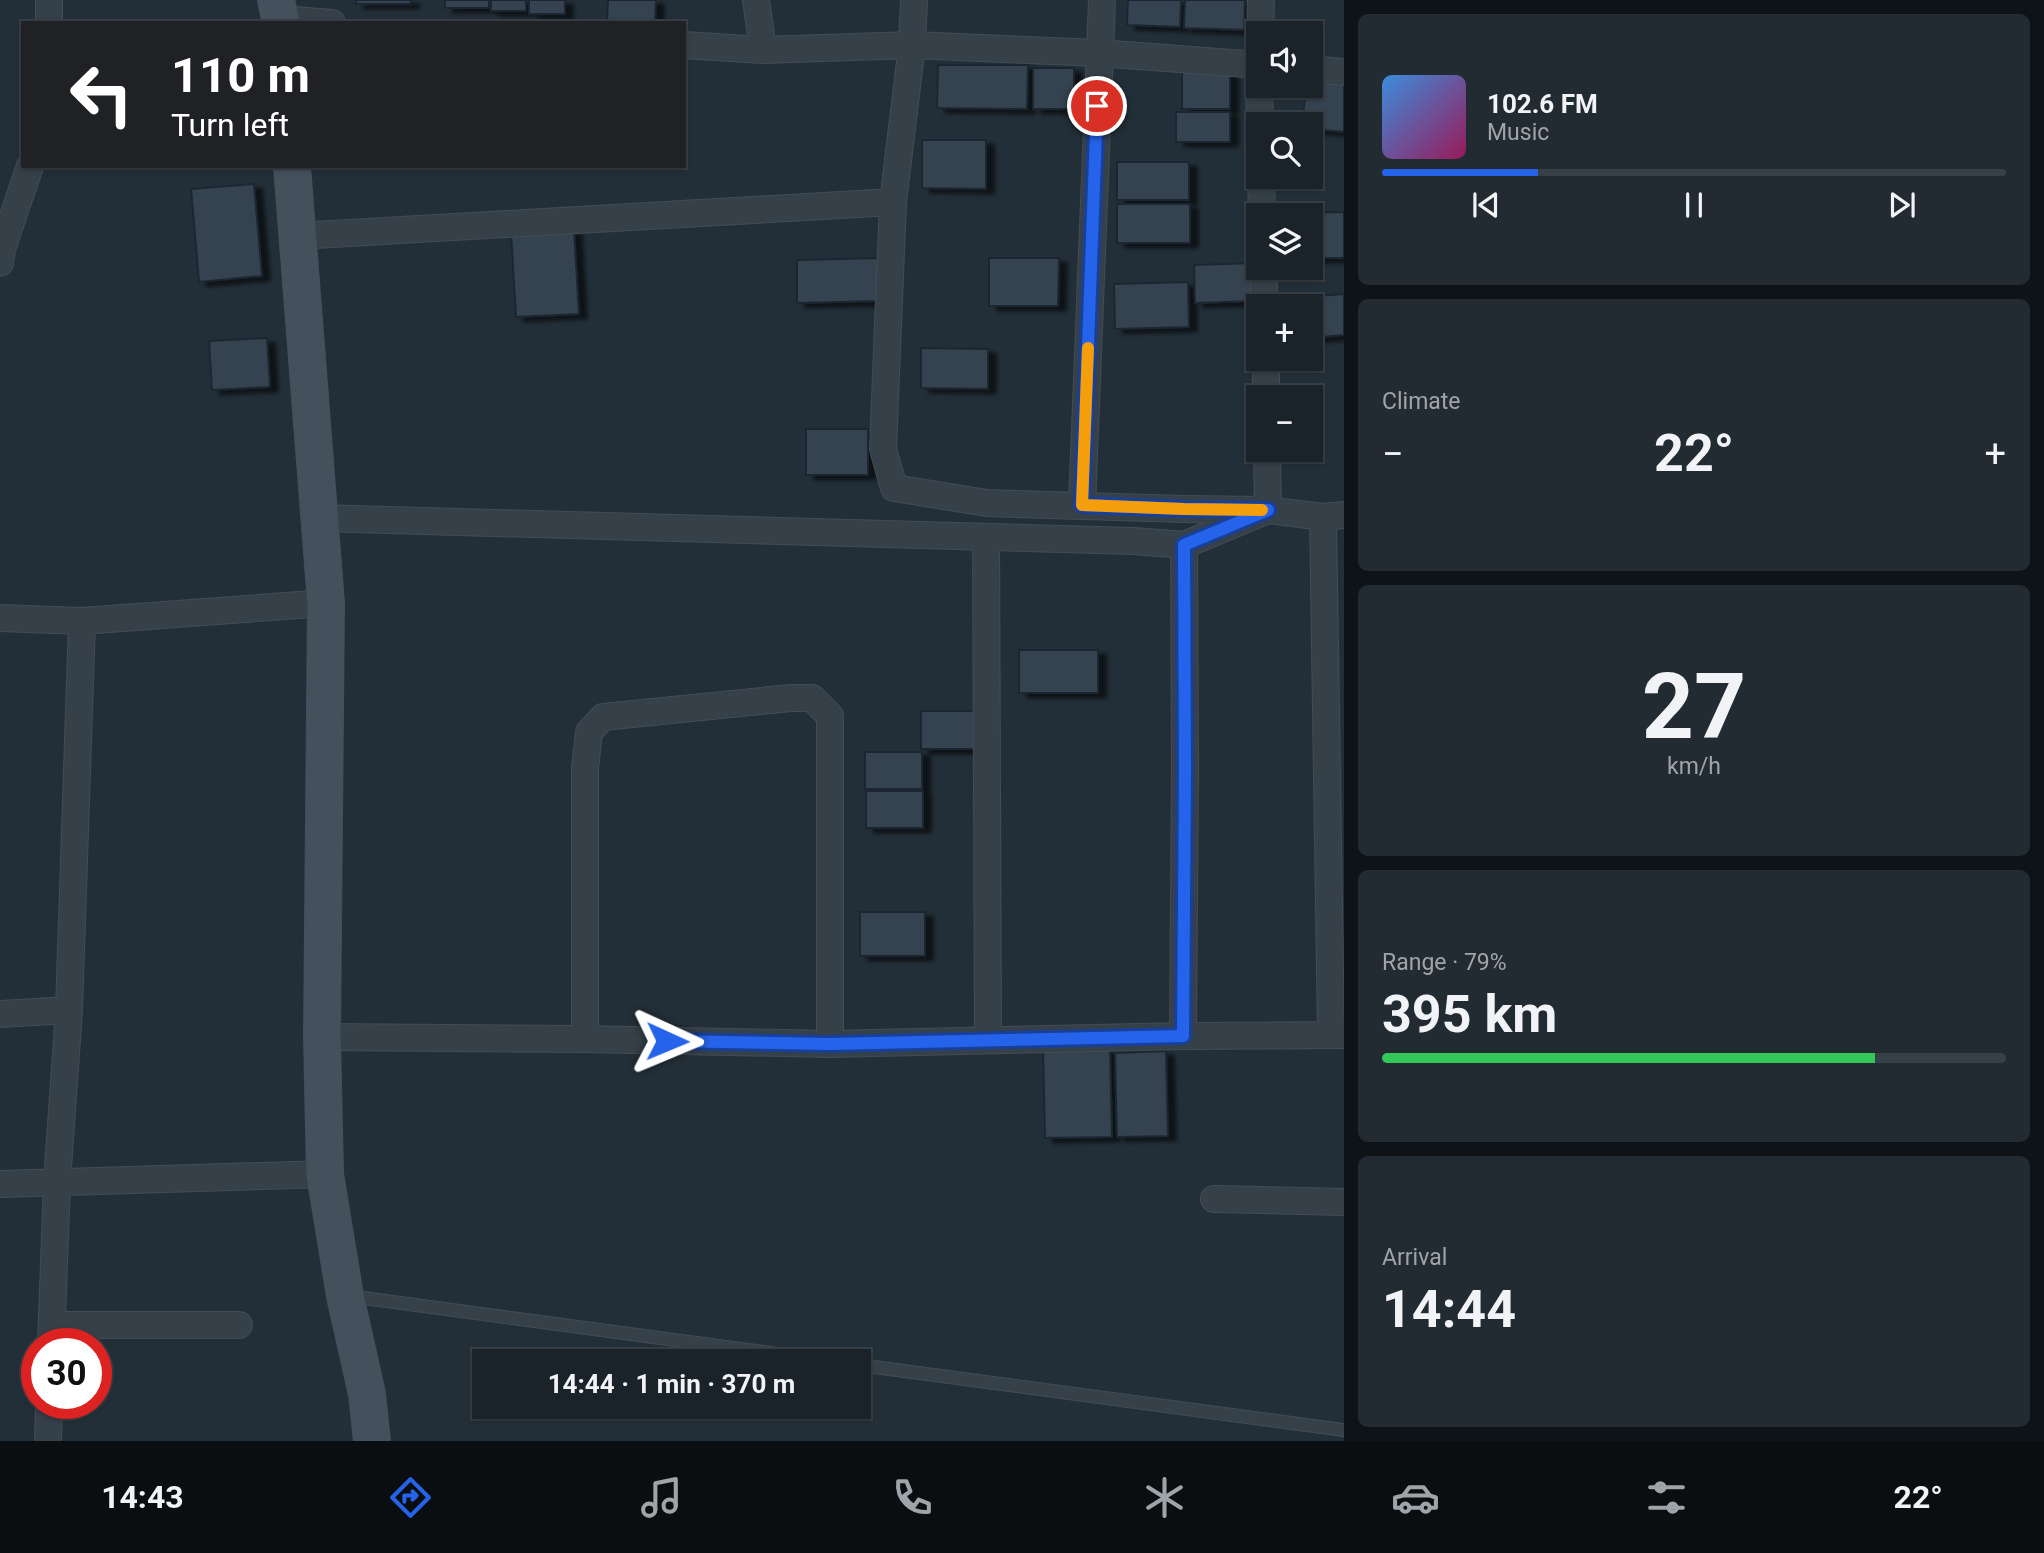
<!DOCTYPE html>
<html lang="en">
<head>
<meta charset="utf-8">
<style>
	:root { --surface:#1a232a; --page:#232b32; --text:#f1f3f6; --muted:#9fa4a8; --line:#384047; --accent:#2563eb }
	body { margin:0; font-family:Roboto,sans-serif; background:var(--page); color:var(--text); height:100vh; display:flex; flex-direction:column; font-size:26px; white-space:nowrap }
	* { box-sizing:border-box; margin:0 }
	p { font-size:23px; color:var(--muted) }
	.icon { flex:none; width:38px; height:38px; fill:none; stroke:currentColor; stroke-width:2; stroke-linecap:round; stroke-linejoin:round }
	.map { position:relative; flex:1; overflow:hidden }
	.side { display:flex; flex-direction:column; gap:14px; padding:14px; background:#0e1317; width:700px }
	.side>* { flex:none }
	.guide { position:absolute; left:21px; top:21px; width:665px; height:147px; border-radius:0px; box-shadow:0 2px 5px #0004,0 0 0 2px var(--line); background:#202124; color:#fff; overflow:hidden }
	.controls { position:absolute; left:1246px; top:21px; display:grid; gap:14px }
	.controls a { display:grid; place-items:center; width:77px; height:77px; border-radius:0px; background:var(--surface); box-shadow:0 2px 5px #0004,0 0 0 2px var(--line); font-size:35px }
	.speed { position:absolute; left:21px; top:1328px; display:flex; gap:14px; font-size:35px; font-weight:700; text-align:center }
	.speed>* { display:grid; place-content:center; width:91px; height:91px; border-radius:50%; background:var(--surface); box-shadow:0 2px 5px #0004,0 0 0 2px var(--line); line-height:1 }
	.speed .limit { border:10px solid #d22; background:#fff; color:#111 }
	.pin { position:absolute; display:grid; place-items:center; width:60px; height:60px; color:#fff; margin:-30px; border:4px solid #fff; border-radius:50%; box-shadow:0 2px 7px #0007 }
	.me { position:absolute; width:77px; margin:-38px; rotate:91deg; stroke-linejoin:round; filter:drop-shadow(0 0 5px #0008) }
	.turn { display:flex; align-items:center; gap:24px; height:147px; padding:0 35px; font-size:32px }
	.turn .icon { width:91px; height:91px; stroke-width:2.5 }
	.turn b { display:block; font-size:49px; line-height:60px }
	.big { font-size:52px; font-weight:700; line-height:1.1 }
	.side .tile { flex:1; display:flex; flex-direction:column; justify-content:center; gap:10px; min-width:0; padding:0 24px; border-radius:10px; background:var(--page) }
	.side .dial { align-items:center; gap:0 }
	.dial b { font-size:91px; line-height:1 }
	.song { display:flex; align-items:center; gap:21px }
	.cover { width:84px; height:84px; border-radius:10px; background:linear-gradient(135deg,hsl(210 70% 55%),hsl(330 70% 35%)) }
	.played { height:7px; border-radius:4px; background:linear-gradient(90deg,var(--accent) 25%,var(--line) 25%) }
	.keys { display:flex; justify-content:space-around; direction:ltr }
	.heat { display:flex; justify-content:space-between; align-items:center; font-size:38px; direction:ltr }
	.charge { height:10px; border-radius:5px; background:linear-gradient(90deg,#34c759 79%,var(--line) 0) }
	.trip { position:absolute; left:472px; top:1349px; width:399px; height:70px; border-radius:0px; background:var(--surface); box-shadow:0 2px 5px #0004,0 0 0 2px var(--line); font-weight:700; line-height:70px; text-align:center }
	.dock { display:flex; height:112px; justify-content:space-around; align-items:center; background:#0a0e11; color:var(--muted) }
	.dock .icon { width:49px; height:49px }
	.dock .active { color:var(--accent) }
	.dock b { font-size:32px; color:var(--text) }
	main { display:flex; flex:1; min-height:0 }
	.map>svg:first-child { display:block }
</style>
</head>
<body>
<main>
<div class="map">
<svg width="1344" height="1441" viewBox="0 0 1344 1441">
	<defs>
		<filter id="shadow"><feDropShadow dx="8" dy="4.5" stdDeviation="2" flood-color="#0009"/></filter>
	</defs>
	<rect width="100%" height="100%" fill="#232f38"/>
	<path fill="#35434f" stroke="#1d2730" stroke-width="2" filter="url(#shadow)" d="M356,0H411V4H356Z
		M445,0H489V8H445Z
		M491,0H526V11H491Z
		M529,0H565V14H529Z
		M608,0H656L655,23H607Z
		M1128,0H1181L1180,27L1127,25Z
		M1185,0H1245L1244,30L1184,28Z
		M938,65H1028L1027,109L937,108Z
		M1033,68H1074V109H1033Z
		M1182,70H1230V109H1182Z
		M1311,79L1344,82V132L1311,129V124H1302L1306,86H1311Z
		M1176,112H1230V142H1176Z
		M922,140H986V189L922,188Z
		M1117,162H1189V200H1117Z
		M254,184L262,276L199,282L191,189Z
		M1117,204H1190V243H1117Z
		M1344,212V258H1311V215H1284L1283,213Z
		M574,230L579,314L516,317L511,233Z
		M879,258L880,301L797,303V260Z
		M989,258H1059L1058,306H989Z
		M1254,263L1255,301L1195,303L1194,265Z
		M1188,282L1189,327L1115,329L1114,284Z
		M1344,294V335L1311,338V306H1292L1291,298Z
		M267,338L270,387L212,390L209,341Z
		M921,348L988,349V389L921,388Z
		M806,429H868V475H806Z
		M1019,650H1098V693H1019Z
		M921,711H978V749H921Z
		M865,752H922V789H865Z
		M866,791H923V828H866Z
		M860,912H925V956H860Z
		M1110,1049L1112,1137L1045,1138L1043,1050Z
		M1166,1051L1168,1136L1117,1137L1115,1053Z"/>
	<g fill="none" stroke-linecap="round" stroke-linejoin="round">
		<g stroke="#424c55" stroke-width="14">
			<path id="lane" d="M349,1296L837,1362
				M859,1365L1344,1430"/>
		</g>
		<g stroke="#424c55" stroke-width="28">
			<path id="street" d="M49,0V23
				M756,0L763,50
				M914,0L912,45L893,202L883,449L894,488L987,503L1184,509L1268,510L1267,450
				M281,19L332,23
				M1260,33L1261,0
				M684,45L763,50L912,45L1099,53L1258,65
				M1311,69L1344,72
				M1259,86L1260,124
				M1261,177L1262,215
				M297,236L893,202
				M0,263L2,249L30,166
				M1264,268V306
				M1266,359V397
				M1082,505L1102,0
				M1323,517L1331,1035
				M319,518L1134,541L1184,545L1268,510L1323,517L1344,515
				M986,537L988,1040
				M0,618L82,621L326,603
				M0,1014L69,1010
				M1183,1036L1344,1035
				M322,1037L585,1039L830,1044L1183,1036L1185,770L1184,545
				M585,1039V768L589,732L603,717L791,698H812L830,716V1044
				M0,1184L325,1174
				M1214,1199L1344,1202
				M52,1325H239
				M51,1344L57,1182L69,1010L82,621
				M48,1441L49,1404"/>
		</g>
		<g stroke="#424c55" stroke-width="38">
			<path id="secondary" d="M276,0L281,23
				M292,166L326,603L322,1037L325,1174L345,1296L367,1394L372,1441"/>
		</g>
		<use href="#lane" stroke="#364049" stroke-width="12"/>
		<use href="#street" stroke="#364049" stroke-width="26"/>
		<use href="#secondary" stroke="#44505c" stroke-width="37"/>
	</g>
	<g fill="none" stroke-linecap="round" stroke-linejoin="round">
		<g stroke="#184099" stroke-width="18">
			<path id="route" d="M667,1041L830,1044L1183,1036L1185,770L1184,545L1268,510L1184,509L1082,505L1097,106"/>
		</g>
		<use href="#route" stroke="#2563eb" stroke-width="12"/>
		<path stroke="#f59e0b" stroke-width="12" d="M1088,348L1082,505L1184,509L1262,510"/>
	</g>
</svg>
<div class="controls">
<a><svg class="icon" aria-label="sound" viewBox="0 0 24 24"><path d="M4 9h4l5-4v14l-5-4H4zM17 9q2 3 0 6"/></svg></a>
<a><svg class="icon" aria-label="search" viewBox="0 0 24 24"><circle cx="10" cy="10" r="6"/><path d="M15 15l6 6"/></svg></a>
<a><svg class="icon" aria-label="layers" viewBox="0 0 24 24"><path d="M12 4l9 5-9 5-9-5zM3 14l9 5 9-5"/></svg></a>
<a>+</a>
<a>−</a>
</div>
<div class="speed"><div class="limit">30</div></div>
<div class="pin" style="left:1097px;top:106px;background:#d93025"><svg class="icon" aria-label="arrive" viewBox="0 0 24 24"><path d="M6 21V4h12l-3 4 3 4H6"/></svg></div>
<svg class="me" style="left:667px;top:1041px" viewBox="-20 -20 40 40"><path d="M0-17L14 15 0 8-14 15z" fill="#2563eb" stroke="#fff" stroke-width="4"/></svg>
<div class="trip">14:44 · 1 min · 370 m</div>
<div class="guide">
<div class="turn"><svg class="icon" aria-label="left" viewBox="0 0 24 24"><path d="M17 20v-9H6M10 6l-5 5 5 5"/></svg><div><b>110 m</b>Turn left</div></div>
</div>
</div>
<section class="side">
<div class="tile">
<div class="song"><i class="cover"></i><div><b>102.6 FM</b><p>Music</p></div></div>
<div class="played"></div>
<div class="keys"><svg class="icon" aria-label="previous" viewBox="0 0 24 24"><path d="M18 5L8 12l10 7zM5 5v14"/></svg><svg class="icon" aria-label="pause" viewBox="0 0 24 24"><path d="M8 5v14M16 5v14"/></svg><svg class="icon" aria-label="next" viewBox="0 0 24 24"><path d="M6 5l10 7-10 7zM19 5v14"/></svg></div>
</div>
<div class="tile"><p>Climate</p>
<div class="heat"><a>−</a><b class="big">22°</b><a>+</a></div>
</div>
<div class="tile dial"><b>27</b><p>km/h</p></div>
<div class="tile"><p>Range · 79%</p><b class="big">395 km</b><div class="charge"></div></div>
<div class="tile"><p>Arrival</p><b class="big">14:44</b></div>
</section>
</main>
<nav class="dock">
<b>14:43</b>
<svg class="icon active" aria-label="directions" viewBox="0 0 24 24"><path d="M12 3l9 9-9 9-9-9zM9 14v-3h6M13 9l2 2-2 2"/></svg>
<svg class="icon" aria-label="music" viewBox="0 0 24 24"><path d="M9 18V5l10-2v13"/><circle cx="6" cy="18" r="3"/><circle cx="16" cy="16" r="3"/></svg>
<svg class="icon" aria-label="phone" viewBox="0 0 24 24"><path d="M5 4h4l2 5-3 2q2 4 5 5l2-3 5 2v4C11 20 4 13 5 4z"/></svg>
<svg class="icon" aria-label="climate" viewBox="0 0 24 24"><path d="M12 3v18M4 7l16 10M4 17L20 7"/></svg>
<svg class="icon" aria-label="car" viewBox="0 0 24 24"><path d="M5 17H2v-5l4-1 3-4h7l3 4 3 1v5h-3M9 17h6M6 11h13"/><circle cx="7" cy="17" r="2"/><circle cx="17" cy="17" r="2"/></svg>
<svg class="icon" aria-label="filters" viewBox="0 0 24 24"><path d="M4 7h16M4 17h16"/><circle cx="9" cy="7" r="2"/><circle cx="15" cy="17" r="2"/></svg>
<b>22°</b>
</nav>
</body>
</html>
